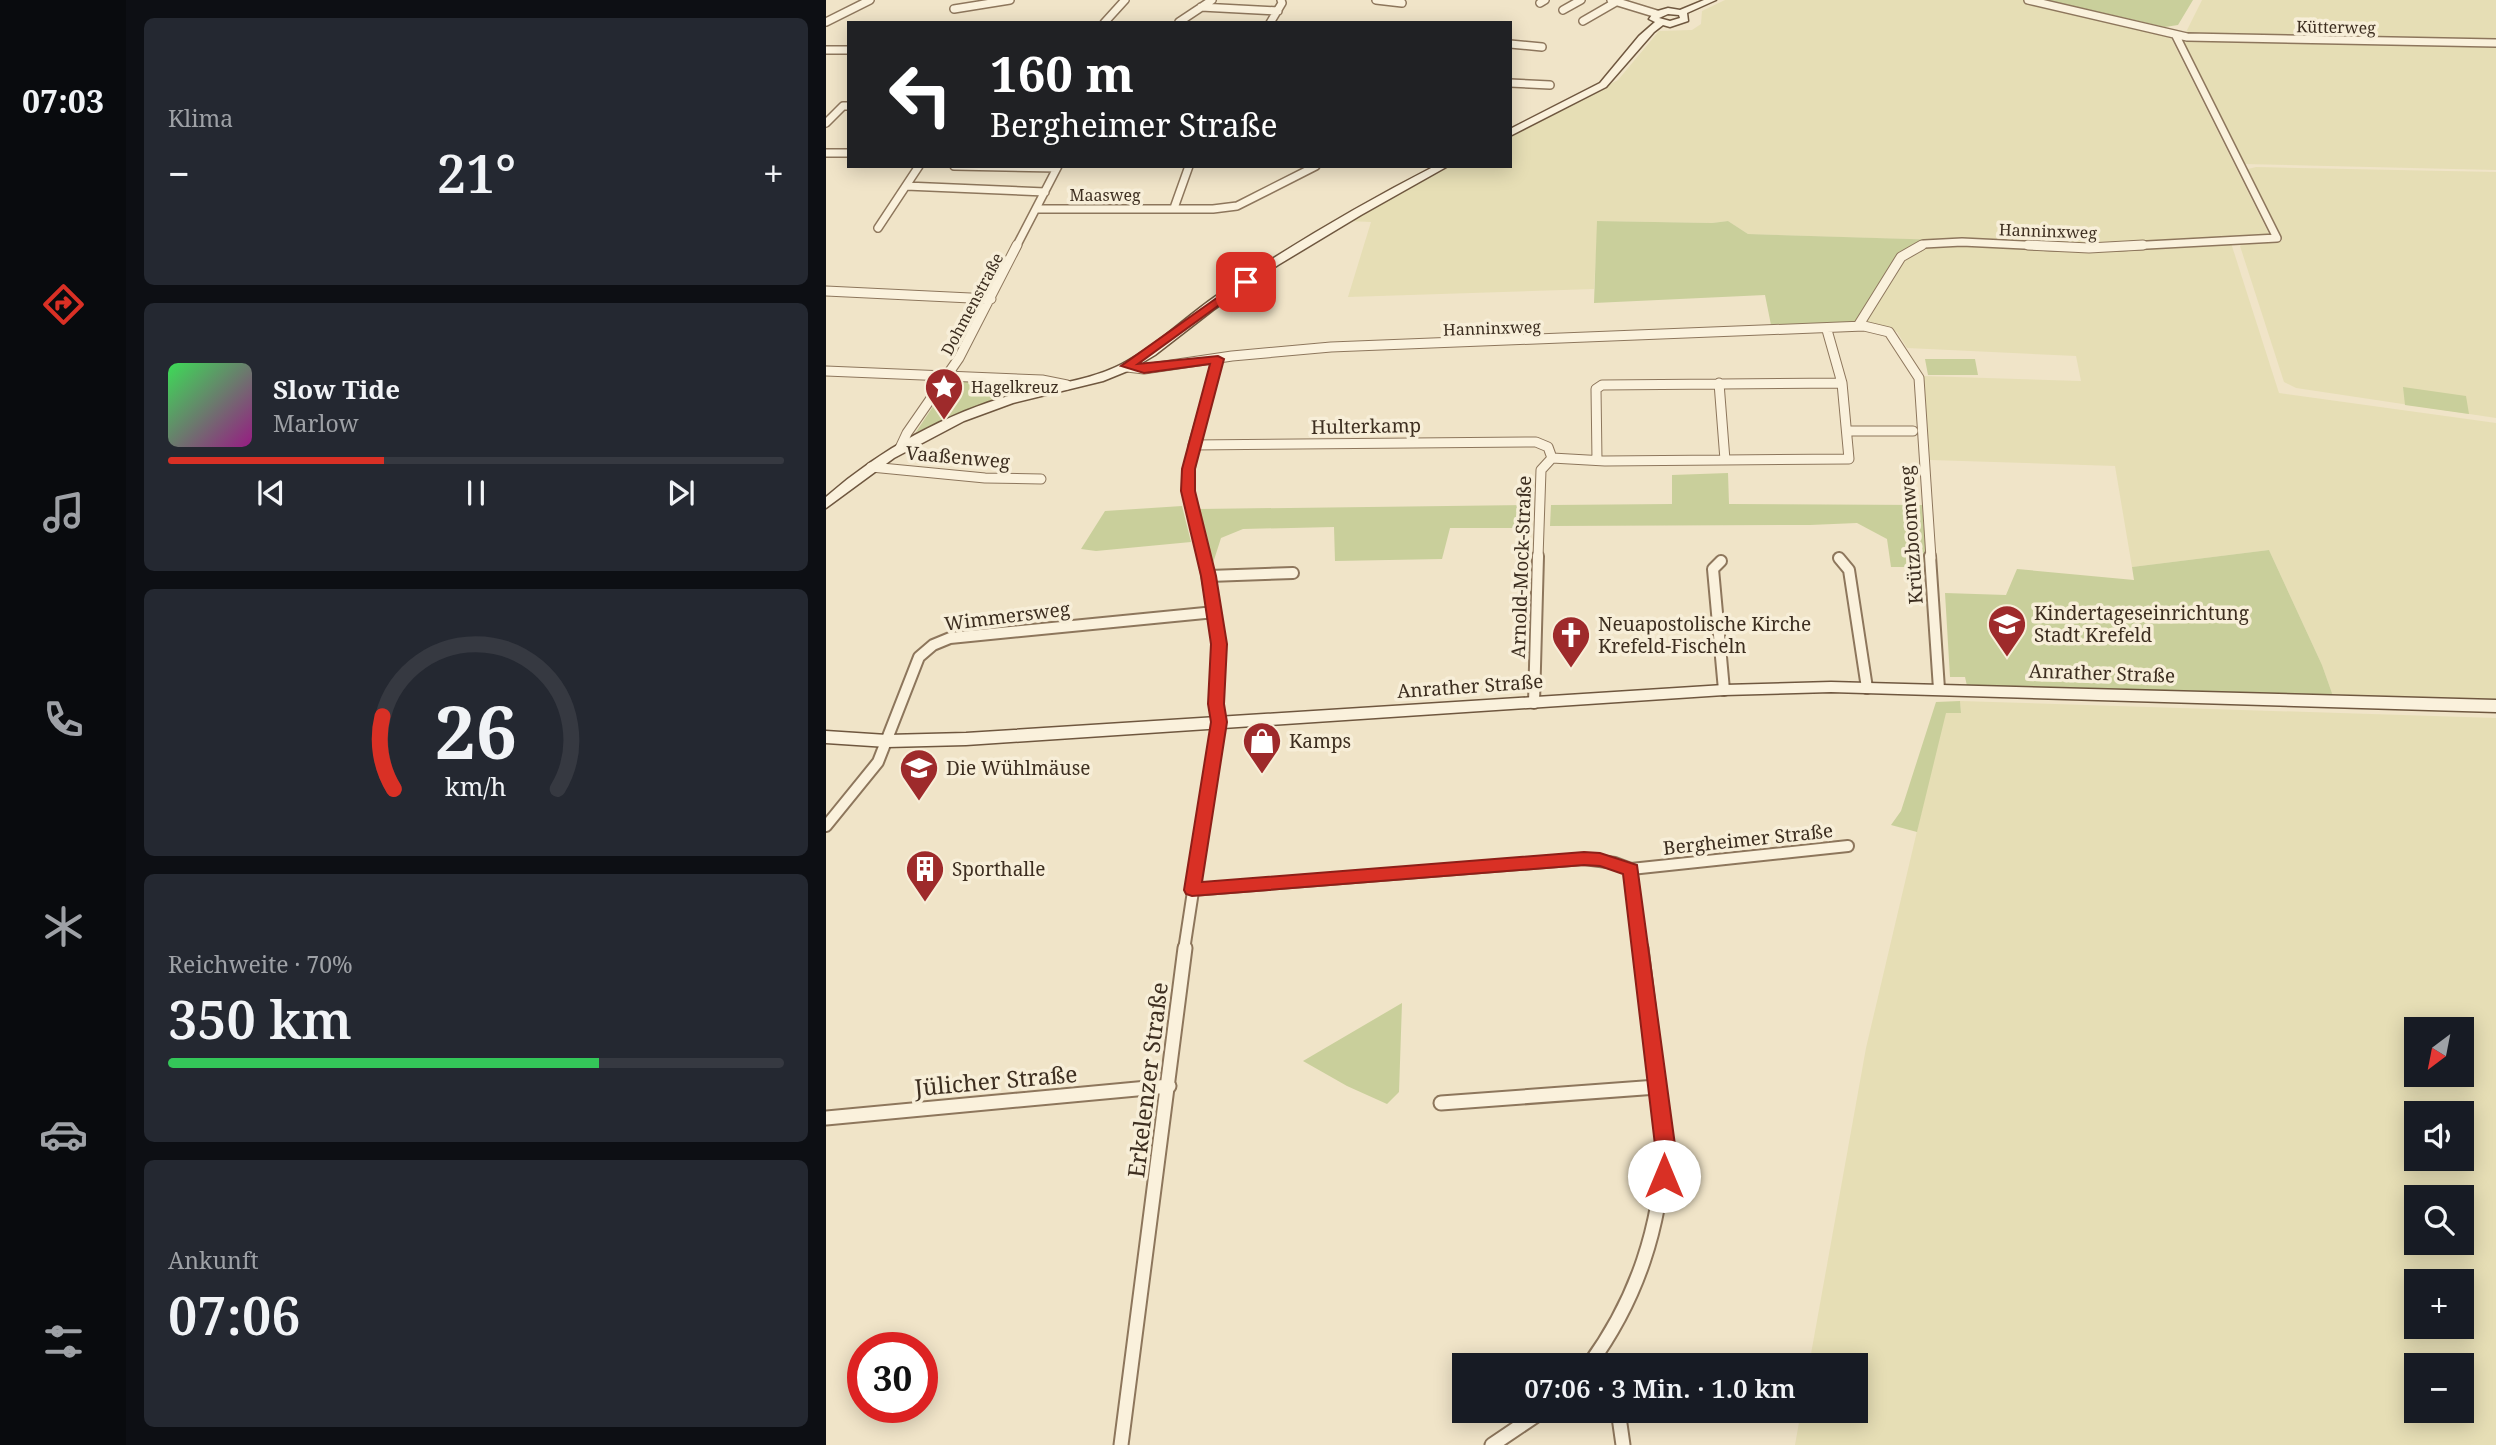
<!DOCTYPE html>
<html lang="de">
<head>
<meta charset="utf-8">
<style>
	:root { --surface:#171b24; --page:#242831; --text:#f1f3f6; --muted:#9ea1a6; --line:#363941; --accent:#d93025 }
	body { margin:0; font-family:"Noto Serif",serif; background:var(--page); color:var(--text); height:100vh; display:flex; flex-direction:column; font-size:26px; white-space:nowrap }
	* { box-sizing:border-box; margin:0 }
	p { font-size:23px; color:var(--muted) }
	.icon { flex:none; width:38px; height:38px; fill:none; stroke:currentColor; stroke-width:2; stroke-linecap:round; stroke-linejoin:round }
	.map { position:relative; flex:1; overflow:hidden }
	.sheet { display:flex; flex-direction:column; gap:18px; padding:18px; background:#0d0f14; width:700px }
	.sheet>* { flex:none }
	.banner { position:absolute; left:21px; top:21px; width:665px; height:147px; border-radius:0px; box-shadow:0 4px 18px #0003; background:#202124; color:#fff; overflow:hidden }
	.needle { width:46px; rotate:212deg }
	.controls { position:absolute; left:1578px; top:1017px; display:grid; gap:14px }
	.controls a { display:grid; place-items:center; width:70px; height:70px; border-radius:0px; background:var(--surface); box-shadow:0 4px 18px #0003; font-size:35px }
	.speed { position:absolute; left:21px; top:1332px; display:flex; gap:14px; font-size:35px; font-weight:700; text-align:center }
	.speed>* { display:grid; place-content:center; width:91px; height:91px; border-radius:50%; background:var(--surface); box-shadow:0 4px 18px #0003; line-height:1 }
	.speed .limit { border:10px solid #d22; background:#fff; color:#111 }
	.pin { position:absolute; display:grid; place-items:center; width:60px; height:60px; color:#fff; margin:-30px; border-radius:14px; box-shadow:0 4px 10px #0006 }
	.me { position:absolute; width:77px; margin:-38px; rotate:0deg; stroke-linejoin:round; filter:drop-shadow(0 0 5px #0008) }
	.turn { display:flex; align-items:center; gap:24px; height:147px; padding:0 28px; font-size:32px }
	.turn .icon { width:91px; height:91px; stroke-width:2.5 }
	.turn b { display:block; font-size:49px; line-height:60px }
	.big { font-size:52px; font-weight:600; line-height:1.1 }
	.sheet .card { flex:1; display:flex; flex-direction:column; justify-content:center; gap:10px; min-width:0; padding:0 24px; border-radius:10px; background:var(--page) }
	.sheet .dial { align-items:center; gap:0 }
	.dial svg { height:182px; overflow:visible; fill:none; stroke:var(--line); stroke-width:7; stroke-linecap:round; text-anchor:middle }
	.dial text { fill:var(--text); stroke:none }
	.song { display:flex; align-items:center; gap:21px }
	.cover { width:84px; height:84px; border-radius:10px; background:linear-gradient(135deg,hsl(130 70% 55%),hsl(310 70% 35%)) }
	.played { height:7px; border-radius:4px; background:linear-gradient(90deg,var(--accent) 35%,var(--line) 35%) }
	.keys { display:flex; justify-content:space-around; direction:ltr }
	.heat { display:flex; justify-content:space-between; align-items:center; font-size:38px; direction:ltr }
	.charge { height:10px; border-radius:5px; background:linear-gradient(90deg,#34c759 70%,var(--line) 0) }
	.trip { position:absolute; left:626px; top:1353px; width:416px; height:70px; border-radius:0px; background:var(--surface); box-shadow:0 4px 18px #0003; font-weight:600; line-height:70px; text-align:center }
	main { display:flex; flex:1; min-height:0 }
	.tabs { display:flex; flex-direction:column; width:126px; justify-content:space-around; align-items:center; background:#090b0e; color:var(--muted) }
	.tabs .icon { width:49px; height:49px }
	.tabs .selected { color:var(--accent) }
	.tabs b { font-size:32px; color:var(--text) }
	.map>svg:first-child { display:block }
</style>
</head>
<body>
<main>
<nav class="tabs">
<b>07:03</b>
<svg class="icon selected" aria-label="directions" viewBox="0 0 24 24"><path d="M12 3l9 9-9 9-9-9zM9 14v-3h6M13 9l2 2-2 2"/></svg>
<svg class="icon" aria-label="music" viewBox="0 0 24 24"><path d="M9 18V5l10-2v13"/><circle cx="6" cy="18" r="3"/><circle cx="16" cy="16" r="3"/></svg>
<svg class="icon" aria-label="phone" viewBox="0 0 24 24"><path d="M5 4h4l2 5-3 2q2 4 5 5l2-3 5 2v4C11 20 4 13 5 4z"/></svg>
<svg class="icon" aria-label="climate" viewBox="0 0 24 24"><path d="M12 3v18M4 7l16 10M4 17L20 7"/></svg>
<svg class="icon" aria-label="car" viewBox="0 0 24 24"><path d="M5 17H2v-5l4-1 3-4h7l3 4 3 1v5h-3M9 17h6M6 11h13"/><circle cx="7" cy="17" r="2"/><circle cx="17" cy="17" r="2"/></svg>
<svg class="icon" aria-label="filters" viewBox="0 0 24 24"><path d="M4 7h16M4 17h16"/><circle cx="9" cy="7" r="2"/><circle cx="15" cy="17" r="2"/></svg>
</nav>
<section class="sheet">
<div class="card"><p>Klima</p>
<div class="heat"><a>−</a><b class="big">21°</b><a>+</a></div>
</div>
<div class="card">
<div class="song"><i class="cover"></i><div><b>Slow Tide</b><p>Marlow</p></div></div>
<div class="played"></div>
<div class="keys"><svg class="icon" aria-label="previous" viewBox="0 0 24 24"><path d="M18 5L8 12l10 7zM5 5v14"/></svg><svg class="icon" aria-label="pause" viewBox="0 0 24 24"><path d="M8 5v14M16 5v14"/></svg><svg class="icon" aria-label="next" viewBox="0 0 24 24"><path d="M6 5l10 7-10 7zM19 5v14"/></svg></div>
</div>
<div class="card dial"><svg viewBox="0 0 100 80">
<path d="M14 69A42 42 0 1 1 86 69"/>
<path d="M14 69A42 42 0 0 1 9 37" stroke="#d93025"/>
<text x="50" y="56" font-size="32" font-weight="700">26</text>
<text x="50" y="72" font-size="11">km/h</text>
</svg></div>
<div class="card"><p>Reichweite · 70%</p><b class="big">350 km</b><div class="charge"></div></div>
<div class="card"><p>Ankunft</p><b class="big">07:06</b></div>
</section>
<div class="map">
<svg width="1670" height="1445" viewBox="0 0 1670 1445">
	<rect width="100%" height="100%" fill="#f0e4c8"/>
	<path fill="#e6deb5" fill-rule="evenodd" d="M899,0H1197L1344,36L1443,234L1236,245L1405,243L1453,393L1670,423V702L1507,696L1496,665L1443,550L1306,567L1289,466L1104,460L1097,376L1255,381L1250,356L1081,348L1071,332L1032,320L1072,255L1109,240L922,234L902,221L886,223L772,221L768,289L522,297L545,222L522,221L622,166H684V136L792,80L833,31L866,30L875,24L876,11Z
		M1376,0H1670V42L1358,36Z
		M1354,39L1670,45V170L1417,164Z
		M1430,167L1670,172V418L1470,388L1458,382L1414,246L1418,241H1456L1418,170Z
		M1134,701L1670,718V1445H969L975,1411L1031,1410V1365H983L1040,1048L1119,712L1135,713ZM1591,1029H1636V1074H1591ZM1591,1113H1636V1158H1591ZM1591,1197H1636V1242H1591ZM1591,1281H1636V1326H1591ZM1591,1365H1636V1410H1591Z"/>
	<path fill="#c9cf9b" d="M1221,0H1367L1352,25L1339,27Z
		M771,221L886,223L902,221L922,234L1116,240L1082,248L1029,325L946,330L939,295L768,303Z
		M1099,359H1149L1152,375H1102Z
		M126,378L205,381L218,385L90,432Z
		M1577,387L1640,396L1643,414L1579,405Z
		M902,473L903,504L1096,505L1101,567H1065L1061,539L1031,523L984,525L724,526L725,505L846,504V475Z
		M704,505L701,528H624L616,559L509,561L508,527L417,529L395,538L387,563L373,509Z
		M356,506L365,542L270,551L255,549L279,511Z
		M1443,550L1496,665L1507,696L1141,686L1139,677H1124L1119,593L1180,595L1191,569L1308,580L1306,567Z
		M1134,701L1135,713H1120L1091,832L1065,825L1075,811L1110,702Z
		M576,1003L573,1092L561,1104L521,1086L477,1061Z"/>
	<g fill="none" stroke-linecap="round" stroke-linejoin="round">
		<g stroke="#8d765c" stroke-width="10">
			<path id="street-far3" d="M550,0L576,3
				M785,0L831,14
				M1202,0L1361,37L1670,43
				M714,3L719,0
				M375,7L452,11
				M128,9L184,0
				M737,10L755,0
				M757,21L790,2
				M0,22L44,0
				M353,22L386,0
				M278,23L299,0
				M444,23L456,3L455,0
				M684,44L716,47
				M0,50H23
				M684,83L724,85
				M0,123L17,106H23
				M0,153H23
				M128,166L231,168
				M80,186L219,192
				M348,208L363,166
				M211,209H387L411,206L490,166
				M52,228L93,166
				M190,247L232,166
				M1093,247L1098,244L1136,242L1239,247
				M1284,247L1451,238L1350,36"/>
		</g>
		<g stroke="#8d765c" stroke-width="11">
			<path id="street-far2" d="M1202,245L1263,248L1317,245
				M0,291L165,299
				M1032,326L1075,257L1096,245
				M301,367L318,369L406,356L505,347L1038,326L1063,332L1093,378L1105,558
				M0,371L216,380L241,385
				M893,383L899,460
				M1021,431H1087
				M367,445L710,442L722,447L726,458L715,470L712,558
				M74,448L81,433L133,358L191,245
				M726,458L779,461L1023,459L1016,383L1001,330
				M771,460L770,389L776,385L1016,383
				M45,467L159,478L215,479
				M378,558L362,491L367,445L392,359"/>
		</g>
		<g stroke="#8d765c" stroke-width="14">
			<path id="street-far1" d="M1104,556L1113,689
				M1013,558L1023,570L1041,688
				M895,561L887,569L898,690
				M383,576L467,573
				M708,703L712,556
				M0,826L52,762L93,657L107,645L124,638L389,612
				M805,869L815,950
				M366,890L758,859L789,863L805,869L1022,846
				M358,950L393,722L390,704L393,644L378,556"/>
		</g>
		<g stroke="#8d765c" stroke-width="17">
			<path id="street" d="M615,1103L831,1087
				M0,1118L343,1086
				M763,1365C812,1298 834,1227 839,1145L815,948
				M792,1410L797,1445
				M295,1445L359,948
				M666,1445L718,1410"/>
		</g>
		<g stroke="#6f573f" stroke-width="3">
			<path id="secondary" d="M878,0H890L861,13L862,21L844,27L837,25L828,32L780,87L684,136V129L774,83L813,36L829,22L823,19L828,12L842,8L854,10ZM842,14L853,15L854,18L844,21L833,18Z
				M609,166H622L535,215L452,265L387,310L329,355L304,370L277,381L187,403L138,421L68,458L0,508V497C55,449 119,414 189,394C225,384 263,381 296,364C331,346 358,318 390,296C460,248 533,205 609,166Z
				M1005,682L1670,700V712L1005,692L898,695L140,745L61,747L0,743V731L61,735L140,733L898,685Z"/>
		</g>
		<use href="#street-far3" stroke="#faf1dc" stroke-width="7"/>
		<use href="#street-far2" stroke="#faf1dc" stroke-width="9"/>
		<use href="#street-far1" stroke="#faf1dc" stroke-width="10"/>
		<use href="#street" stroke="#faf1dc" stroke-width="13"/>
		<use href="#secondary" fill="#faf1dc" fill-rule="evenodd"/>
	</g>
	<path fill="#d93025" stroke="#8d1f18" stroke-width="2" d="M416,280L425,282L312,364L392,356L398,359L369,469V491L390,576L401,644L398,704L401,722L376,882L758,852L774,853L811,865L849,1145V1176L846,1183L838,1186L831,1183L828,1176L829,1145L797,874L774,866L758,865L366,896L360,894L358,890L385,722L382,704L385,644L375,576L355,491L356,469L384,364L318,373L295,366Z"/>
	<defs>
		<g id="sight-pin" transform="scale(2.0125)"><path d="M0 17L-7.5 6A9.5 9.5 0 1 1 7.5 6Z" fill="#9e2a2b" stroke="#f7eed8"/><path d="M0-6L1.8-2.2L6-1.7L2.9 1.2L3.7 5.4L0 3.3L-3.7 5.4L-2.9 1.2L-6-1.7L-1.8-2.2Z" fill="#fff"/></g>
		<g id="school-pin" transform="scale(2.0125)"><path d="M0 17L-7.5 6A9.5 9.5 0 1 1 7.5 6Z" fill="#9e2a2b" stroke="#f7eed8"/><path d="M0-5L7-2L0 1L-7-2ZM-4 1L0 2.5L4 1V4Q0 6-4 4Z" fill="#fff"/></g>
		<g id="church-pin" transform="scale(2.0125)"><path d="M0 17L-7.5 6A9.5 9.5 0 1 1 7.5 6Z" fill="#9e2a2b" stroke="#f7eed8"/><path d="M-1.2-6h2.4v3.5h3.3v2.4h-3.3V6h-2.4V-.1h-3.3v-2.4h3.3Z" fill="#fff"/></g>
		<g id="shop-pin" transform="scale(2.0125)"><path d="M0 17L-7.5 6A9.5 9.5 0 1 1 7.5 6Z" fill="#9e2a2b" stroke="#f7eed8"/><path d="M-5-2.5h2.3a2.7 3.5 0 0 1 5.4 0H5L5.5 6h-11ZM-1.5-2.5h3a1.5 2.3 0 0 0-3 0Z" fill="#fff"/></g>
		<g id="building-pin" transform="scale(2.0125)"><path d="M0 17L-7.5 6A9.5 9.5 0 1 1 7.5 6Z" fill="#9e2a2b" stroke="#f7eed8"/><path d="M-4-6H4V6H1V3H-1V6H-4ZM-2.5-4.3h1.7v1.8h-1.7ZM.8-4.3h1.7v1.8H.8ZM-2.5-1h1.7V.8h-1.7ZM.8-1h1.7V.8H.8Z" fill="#fff"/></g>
	</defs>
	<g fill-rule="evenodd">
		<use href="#sight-pin" x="118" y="387"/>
		<use href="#school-pin" x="1181" y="624"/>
		<use href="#church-pin" x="745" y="635"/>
		<use href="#shop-pin" x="436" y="741"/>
		<use href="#school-pin" x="93" y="768"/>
		<use href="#building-pin" x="99" y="869"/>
	</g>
	<g text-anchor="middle" stroke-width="7" stroke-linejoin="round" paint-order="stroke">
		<g font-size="16" fill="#3d2e20" stroke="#f7eed8">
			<text transform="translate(1510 27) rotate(1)" y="6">Kütterweg</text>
			<text x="279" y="201">Maasweg</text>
			<text transform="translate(1222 231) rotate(2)" y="6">Hanninxweg</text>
			<text transform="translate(146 304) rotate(-62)" y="6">Dohmenstraße</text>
			<text transform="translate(666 328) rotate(-2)" y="6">Hanninxweg</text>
		</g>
		<g font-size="16" fill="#3d2e20" stroke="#f7eed8" text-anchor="start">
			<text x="145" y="393">Hagelkreuz</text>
		</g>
		<g font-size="19" fill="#3d2e20" stroke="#f7eed8">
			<text transform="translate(540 426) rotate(-1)" y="7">Hulterkamp</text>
			<text transform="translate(132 457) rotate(5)" y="7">Vaaßenweg</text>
			<text transform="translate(1085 535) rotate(-94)" y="7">Krützboomweg</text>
			<text transform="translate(695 567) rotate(-88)" y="7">Arnold-Mock-Straße</text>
			<text transform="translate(181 616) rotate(-7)" y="7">Wimmersweg</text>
			<text transform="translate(1276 673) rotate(2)" y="7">Anrather Straße</text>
			<text transform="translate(644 686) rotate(-4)" y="7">Anrather Straße</text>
			<text transform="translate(922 839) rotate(-6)" y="7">Bergheimer Straße</text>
		</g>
		<g font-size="19" fill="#3d2e20" stroke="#f7eed8" text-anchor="start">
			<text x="1208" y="620">Kindertageseinrichtung<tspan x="1208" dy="22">Stadt Krefeld</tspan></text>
			<text x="772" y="631">Neuapostolische Kirche<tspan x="772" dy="22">Krefeld-Fischeln</tspan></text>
			<text x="463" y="748">Kamps</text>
			<text x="120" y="775">Die Wühlmäuse</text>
			<text x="126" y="876">Sporthalle</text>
		</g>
		<g font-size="23" fill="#3d2e20" stroke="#f7eed8">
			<text transform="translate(322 1080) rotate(-83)" y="8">Erkelenzer Straße</text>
			<text transform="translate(170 1081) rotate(-5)" y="8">Jülicher Straße</text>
		</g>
	</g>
</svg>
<div class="controls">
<a><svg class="needle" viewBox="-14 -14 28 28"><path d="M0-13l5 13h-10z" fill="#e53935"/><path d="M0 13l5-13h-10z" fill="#9ea1a6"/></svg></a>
<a><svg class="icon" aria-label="sound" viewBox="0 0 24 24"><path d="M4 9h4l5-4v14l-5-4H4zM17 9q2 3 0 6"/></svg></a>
<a><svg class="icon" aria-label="search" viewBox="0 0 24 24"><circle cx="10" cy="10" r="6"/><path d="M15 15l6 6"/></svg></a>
<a>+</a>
<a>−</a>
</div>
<div class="speed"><div class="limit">30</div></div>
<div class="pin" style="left:420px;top:282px;background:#d93025"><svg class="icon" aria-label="arrive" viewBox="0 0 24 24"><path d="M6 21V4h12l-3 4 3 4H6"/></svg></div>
<svg class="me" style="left:838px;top:1176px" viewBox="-20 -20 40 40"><circle r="19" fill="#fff"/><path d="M0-13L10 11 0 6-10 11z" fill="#d93025"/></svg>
<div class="trip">07:06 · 3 Min. · 1.0 km</div>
<div class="banner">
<div class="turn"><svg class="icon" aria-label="left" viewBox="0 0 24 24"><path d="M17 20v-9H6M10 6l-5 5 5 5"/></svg><div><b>160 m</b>Bergheimer Straße</div></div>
</div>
</div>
</main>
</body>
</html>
